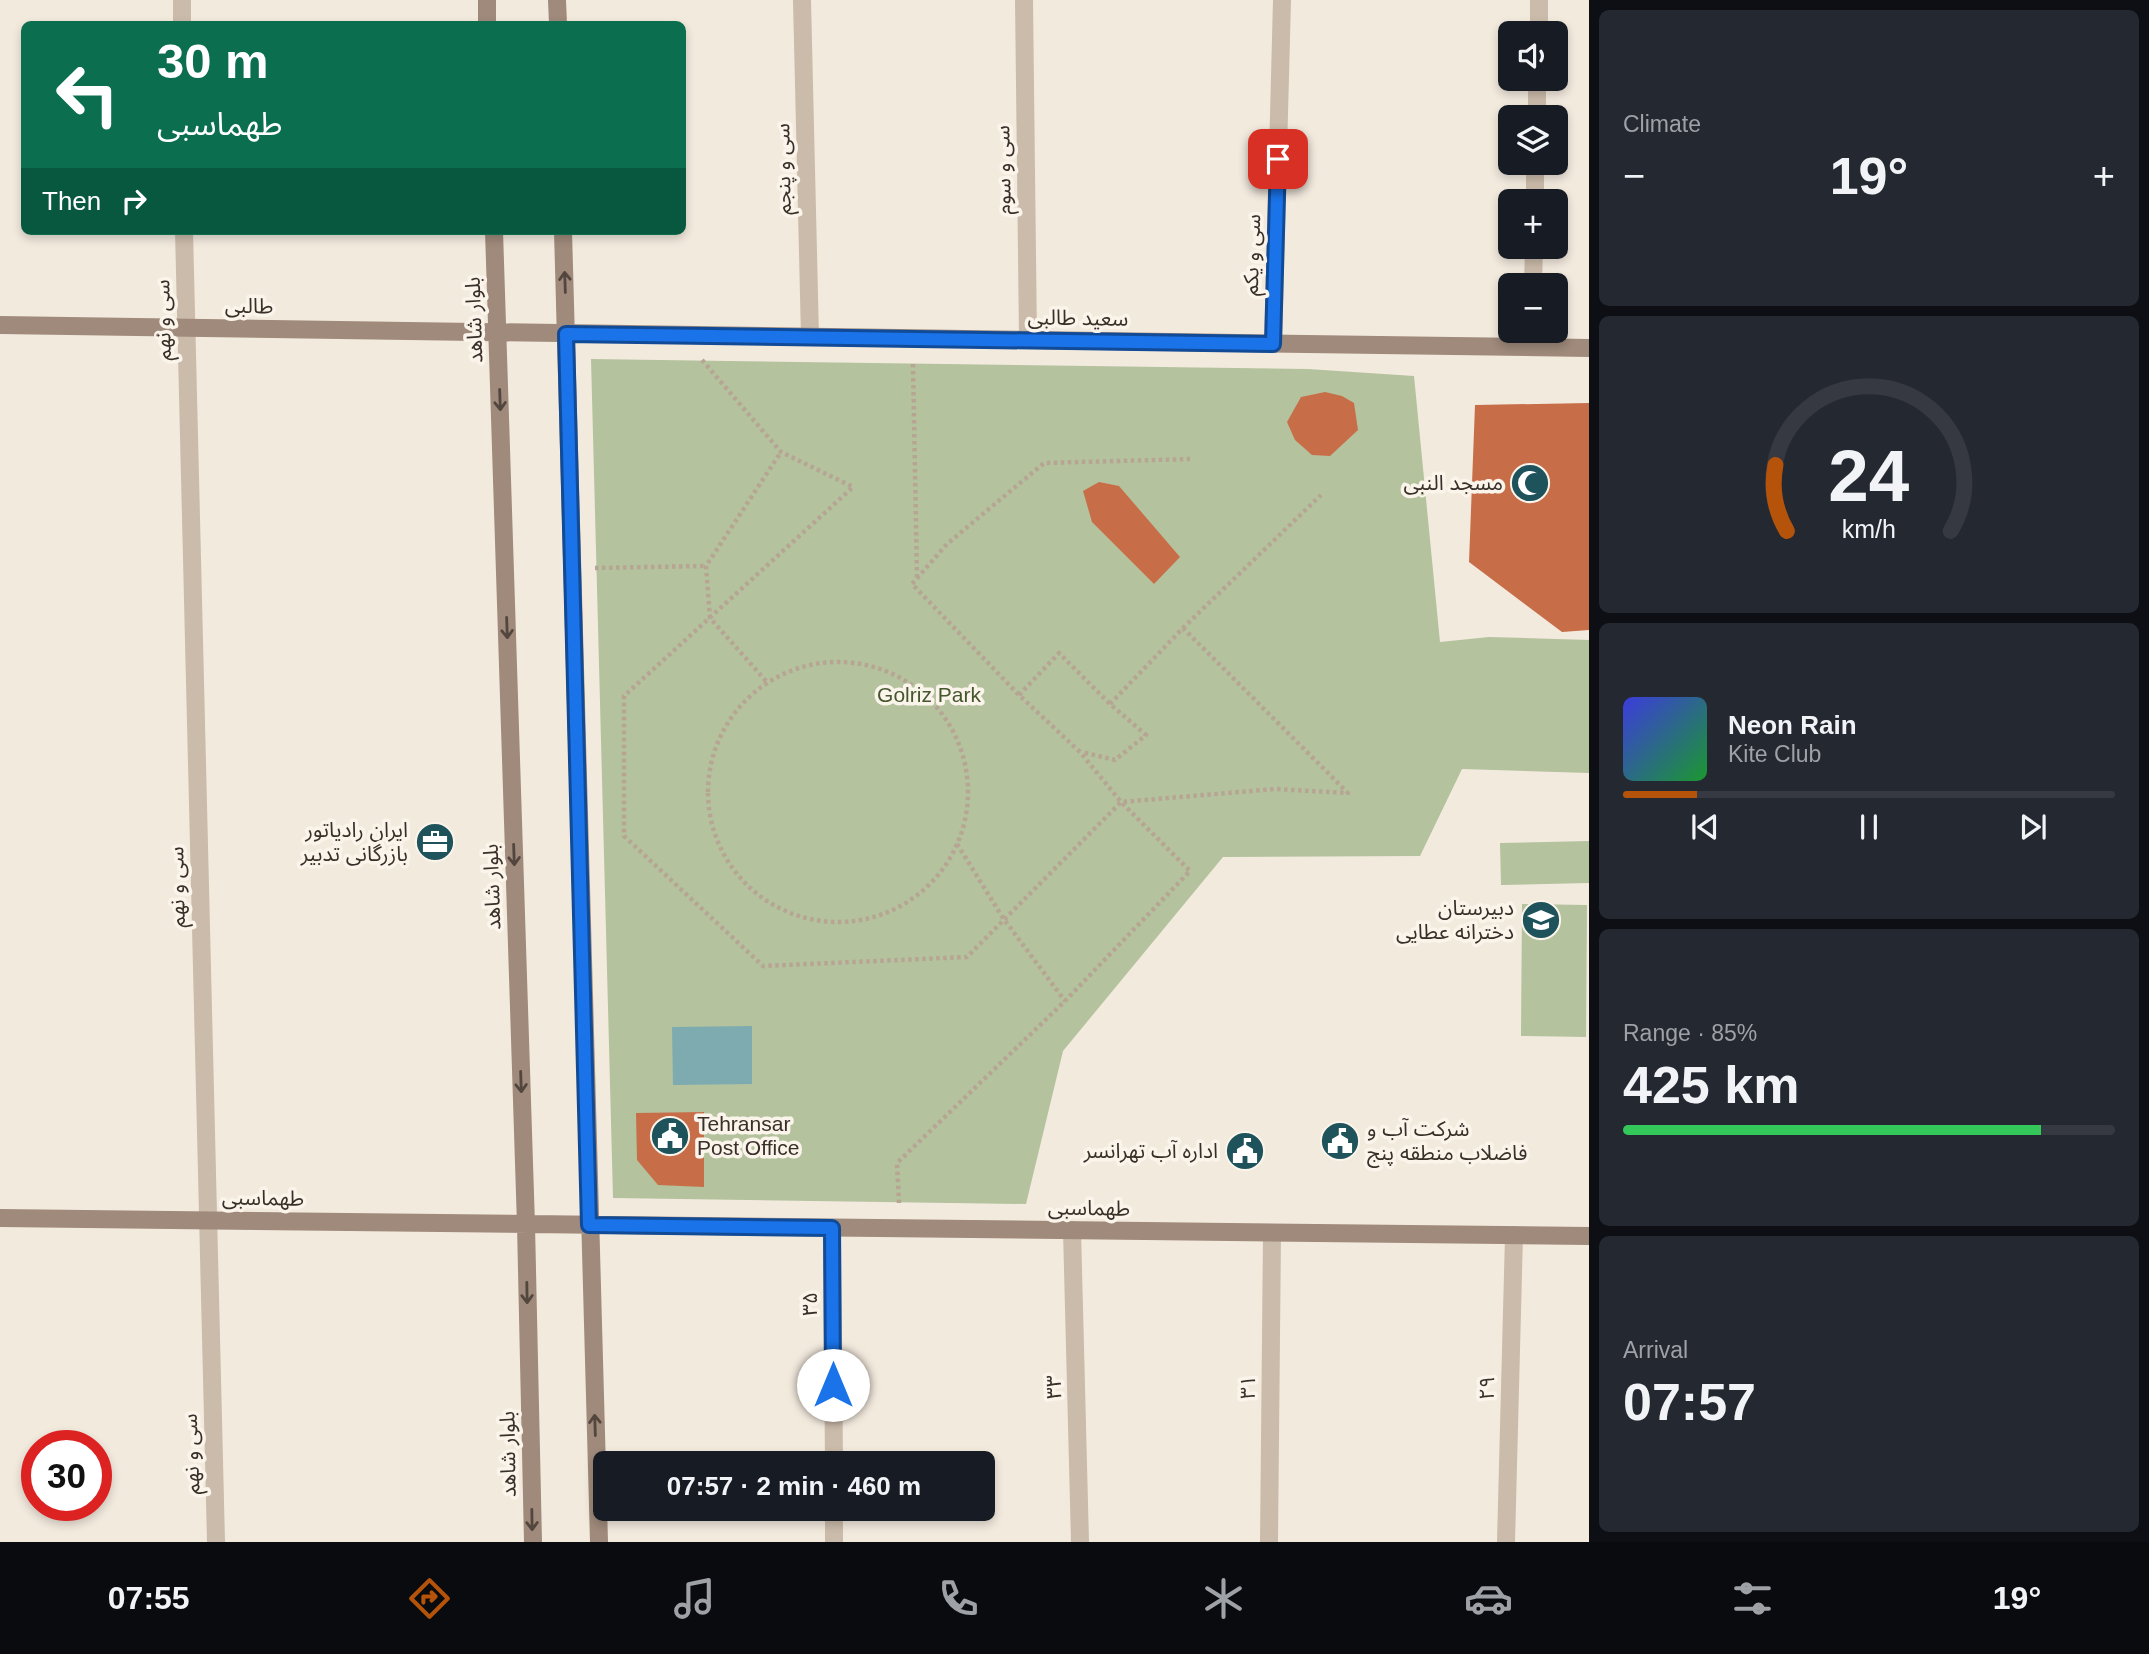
<!DOCTYPE html>
<html lang="en">
<head>
<meta charset="utf-8">
<style>
	:root { --surface:#171b24; --page:#242831; --text:#f1f3f6; --muted:#9ea1a6; --line:#363941; --accent:#b45309 }
	body { margin:0; font-family:Arial,"Noto Sans Arabic",sans-serif; background:var(--page); color:var(--text); height:100vh; display:flex; flex-direction:column; font-size:26px; white-space:nowrap }
	* { box-sizing:border-box; margin:0 }
	p { font-size:23px; color:var(--muted) }
	.icon { flex:none; width:38px; height:38px; fill:none; stroke:currentColor; stroke-width:2; stroke-linecap:round; stroke-linejoin:round }
	.map { position:relative; flex:1; overflow:hidden }
	.side { display:flex; flex-direction:column; gap:10px; padding:10px; background:#0d0f14; width:560px }
	.side>* { flex:none }
	.hud { position:absolute; left:21px; top:21px; width:665px; height:214px; border-radius:10px; box-shadow:0 4px 10px #0003; background:#0b6e4f; color:#fff; overflow:hidden }
	.buttons { position:absolute; left:1498px; top:21px; display:grid; gap:14px }
	.buttons a { display:grid; place-items:center; width:70px; height:70px; border-radius:10px; background:var(--surface); box-shadow:0 4px 10px #0003; font-size:35px }
	.speed { position:absolute; left:21px; top:1430px; display:flex; gap:14px; font-size:35px; font-weight:700; text-align:center }
	.speed>* { display:grid; place-content:center; width:91px; height:91px; border-radius:50%; background:var(--surface); box-shadow:0 4px 10px #0003; line-height:1 }
	.speed .limit { border:10px solid #d22; background:#fff; color:#111 }
	.pin { position:absolute; display:grid; place-items:center; width:60px; height:60px; color:#fff; margin:-30px; border-radius:14px; box-shadow:0 4px 10px #0006 }
	.me { position:absolute; width:77px; margin:-38px; rotate:0deg; stroke-linejoin:round; filter:drop-shadow(0 0 5px #0008) }
	.turn { display:flex; align-items:center; gap:24px; height:147px; padding:0 21px; font-size:32px }
	.turn .icon { width:91px; height:91px; stroke-width:2.5 }
	.turn b { display:block; font-size:49px; line-height:60px }
	.then { display:flex; align-items:center; height:66px; padding:0 21px; background:#0003; gap:14px; font-size:26px }
	.big { font-size:52px; font-weight:800; line-height:1.1 }
	.side .widget { flex:1; display:flex; flex-direction:column; justify-content:center; gap:10px; min-width:0; padding:0 24px; border-radius:10px; background:var(--page) }
	.side .dial { align-items:center; gap:0 }
	.dial svg { height:182px; overflow:visible; fill:none; stroke:var(--line); stroke-width:7; stroke-linecap:round; text-anchor:middle }
	.dial text { fill:var(--text); stroke:none }
	.song { display:flex; align-items:center; gap:21px }
	.cover { width:84px; height:84px; border-radius:10px; background:linear-gradient(135deg,hsl(240 70% 55%),hsl(130 70% 35%)) }
	.played { height:7px; border-radius:4px; background:linear-gradient(90deg,var(--accent) 15%,var(--line) 15%) }
	.keys { display:flex; justify-content:space-around; direction:ltr }
	.heat { display:flex; justify-content:space-between; align-items:center; font-size:38px; direction:ltr }
	.charge { height:10px; border-radius:5px; background:linear-gradient(90deg,#34c759 85%,var(--line) 0) }
	.trip { position:absolute; left:593px; top:1451px; width:402px; height:70px; border-radius:10px; background:var(--surface); box-shadow:0 4px 10px #0003; font-weight:800; line-height:70px; text-align:center }
	.tab-bar { display:flex; height:112px; justify-content:space-around; align-items:center; background:#090b0e; color:var(--muted) }
	.tab-bar .icon { width:49px; height:49px }
	.tab-bar .selected { color:var(--accent) }
	.tab-bar b { font-size:32px; color:var(--text) }
	main { display:flex; flex:1; min-height:0 }
	.map>svg:first-child { display:block }
</style>
</head>
<body>
<main>
<div class="map">
<svg width="1589" height="1542" viewBox="0 0 1589 1542">
	<rect width="100%" height="100%" fill="#f3eade"/>
	<path fill="#b4c29e" d="M591,359L1308,369L1414,376L1440,642L1489,637L1589,640V773L1462,769L1420,856L1223,857L1063,1051L1026,1204L613,1198Z
		M1589,841V883L1501,885L1500,843Z
		M1522,904L1587,905L1586,1037L1521,1036Z"/>
	<path fill="#7dabb0" d="M752,1026V1084L673,1085L672,1027Z"/>
	<path fill="#c76e49" d="M1325,392L1342,396L1354,403L1358,430L1330,456L1312,455L1295,440L1287,422L1301,397Z
		M1589,403V630L1562,632L1469,562L1475,405Z
		M1099,482L1119,486L1180,557L1154,584L1092,522L1083,491Z
		M704,1112V1187L658,1185L637,1160L636,1113Z"/>
	<g fill="none" stroke-linecap="round" stroke-linejoin="round">
		<path stroke="#b7a594" stroke-width="4.5" stroke-dasharray="3.5 3.5" stroke-linecap="butt" d="M702,360L781,452L853,487L624,696V836L763,966L967,957L1121,802L1275,789L1348,793L1183,628
			M913,364L917,577
			M595,568L706,566
			M708 792a130 130 0 1 1 260 0a130 130 0 1 1-260 0Z
			M766,681L710,618L706,566L781,452
			M1019,695L1059,653L1110,704L1146,735L1115,760L1082,752
			M1110,704L1183,628L1321,495
			M957,844L1003,918L1065,1001
			M899,1203L897,1163L1065,1001L1190,871L1121,802L1080,752L1019,695L912,584L947,544L1044,463L1190,459"/>
		<path stroke="#cbbbaa" stroke-width="18" d="M182,0V24
			M802,0L810,337
			M1024,0L1028,340
			M1539,33V0
			M1537,117V79
			M1535,201V163
			M184,231L216,1542
			M1533,285L1534,247
			M1273,344L1282,0
			M1531,347L1532,331
			M832,1228L834,1463
			M1072,1230L1080,1542
			M834,1508V1542
			M1269,1542L1272,1233
			M1506,1542L1514,1235"/>
		<path stroke="#9f8a7b" stroke-width="18" d="M487,0V24
			M557,0L558,24
			M494,231L526,1225L533,1542
			M563,231L599,1542
			M0,325L1589,348
			M0,1218L1589,1236"/>
	</g>
	<defs><path id="oneway-shaft" d="M-6 0H5M1.5-3L5.5 0L1.5 3" fill="none" stroke-width="1.6" stroke-linecap="round" stroke-linejoin="round" transform="scale(1.75)"/></defs>
	<g stroke="#52463e">
		<use href="#oneway-shaft" transform="translate(565 282) rotate(-92)"/>
		<use href="#oneway-shaft" transform="translate(500 400) rotate(88)"/>
		<use href="#oneway-shaft" transform="translate(507 628) rotate(88)"/>
		<use href="#oneway-shaft" transform="translate(514 855) rotate(88)"/>
		<use href="#oneway-shaft" transform="translate(521 1082) rotate(88)"/>
		<use href="#oneway-shaft" transform="translate(527 1293) rotate(89)"/>
		<use href="#oneway-shaft" transform="translate(595 1425) rotate(-92)"/>
		<use href="#oneway-shaft" transform="translate(532 1520) rotate(89)"/>
	</g>
	<g fill="none" stroke-linecap="round" stroke-linejoin="round">
		<g stroke="#114b97" stroke-width="18">
			<path id="route" d="M833,1385L832,1228L589,1225L566,334L1273,344L1278,159"/>
		</g>
		<use href="#route" stroke="#1a73e8" stroke-width="12"/>
	</g>
	<defs>
		<g id="mosque-disc" transform="scale(2.0125)"><circle r="9.5" fill="#1e535b" stroke="#faf4eb"/><path d="M3.5-4.9A6 6 0 1 0 3.5 4.9A5 5 0 1 1 3.5-4.9Z" fill="#fff"/></g>
		<g id="office-disc" transform="scale(2.0125)"><circle r="9.5" fill="#1e535b" stroke="#faf4eb"/><path d="M-6-3h4V-5.5h4V-3h4V5H-6ZM-1-4.5V-3h2v-1.5ZM-6 0V1H6V0Z" fill="#fff"/></g>
		<g id="school-disc" transform="scale(2.0125)"><circle r="9.5" fill="#1e535b" stroke="#faf4eb"/><path d="M0-5L7-2L0 1L-7-2ZM-4 1L0 2.5L4 1V4Q0 6-4 4Z" fill="#fff"/></g>
		<g id="civic-disc" transform="scale(2.0125)"><circle r="9.5" fill="#1e535b" stroke="#faf4eb"/><path d="M-.6-6.5H3V-4.5H.6V-3L4-1V1h2V6H-6V1h2V-1L-.6-3ZM-1.2 2.5V6h2.4V2.5Z" fill="#fff"/></g>
	</defs>
	<g fill-rule="evenodd">
		<use href="#mosque-disc" x="1530" y="483"/>
		<use href="#office-disc" x="435" y="842"/>
		<use href="#school-disc" x="1541" y="920"/>
		<use href="#civic-disc" x="670" y="1136"/>
		<use href="#civic-disc" x="1340" y="1141"/>
		<use href="#civic-disc" x="1245" y="1151"/>
	</g>
	<g text-anchor="middle" stroke-width="7" stroke-linejoin="round" paint-order="stroke">
		<g font-size="21" fill="#392f29" stroke="#faf4eb">
			<text transform="translate(783 169) rotate(-91)" y="7">سی و پنجم</text>
			<text transform="translate(1003 170) rotate(-91)" y="7">سی و سوم</text>
			<text transform="translate(1252 255) rotate(-88)" y="7">سی و یکم</text>
			<text transform="translate(249 306) rotate(1)" y="7">طالبی</text>
			<text transform="translate(1078 318) rotate(1)" y="7">سعید طالبی</text>
			<text transform="translate(163 320) rotate(-91)" y="7">سی و نهم</text>
			<text transform="translate(474 320) rotate(-92)" y="7">بلوار شاهد</text>
			<text transform="translate(177 887) rotate(-91)" y="7">سی و نهم</text>
			<text transform="translate(492 887) rotate(-92)" y="7">بلوار شاهد</text>
			<text transform="translate(263 1198) rotate(1)" y="7">طهماسبی</text>
			<text transform="translate(1089 1208) rotate(1)" y="7">طهماسبی</text>
			<text transform="translate(810 1304) rotate(-90)" y="7">۳۵</text>
			<text transform="translate(1054 1387) rotate(-91)" y="7">۳۳</text>
			<text transform="translate(1248 1387) rotate(-89)" y="7">۳۱</text>
			<text transform="translate(1487 1388) rotate(-89)" y="7">۲۹</text>
			<text transform="translate(191 1454) rotate(-92)" y="7">سی و نهم</text>
			<text transform="translate(508 1454) rotate(-91)" y="7">بلوار شاهد</text>
		</g>
		<g font-size="21" fill="#392f29" stroke="#faf4eb" text-anchor="end">
			<text x="1503" y="490">مسجد النبی</text>
			<text x="408" y="837">ایران رادیاتور<tspan x="408" dy="24">بازرگانی تدبیر</tspan></text>
			<text x="1514" y="915">دبیرستان<tspan x="1514" dy="24">دخترانه عطایی</tspan></text>
			<text x="697" y="1131" text-anchor="start">Tehransar<tspan x="697" dy="24">Post Office</tspan></text>
			<text x="1367" y="1136" text-anchor="start">شرکت آب و<tspan x="1367" dy="24">فاضلاب منطقه پنج</tspan></text>
			<text x="1218" y="1158">اداره آب تهرانسر</text>
		</g>
		<g font-size="21" fill="#45572d" stroke="#faf4eb">
			<text x="929" y="702">Golriz Park</text>
		</g>
	</g>
</svg>
<div class="buttons">
<a><svg class="icon" aria-label="sound" viewBox="0 0 24 24"><path d="M4 9h4l5-4v14l-5-4H4zM17 9q2 3 0 6"/></svg></a>
<a><svg class="icon" aria-label="layers" viewBox="0 0 24 24"><path d="M12 4l9 5-9 5-9-5zM3 14l9 5 9-5"/></svg></a>
<a>+</a>
<a>−</a>
</div>
<div class="speed"><div class="limit">30</div></div>
<div class="pin" style="left:1278px;top:159px;background:#d93025"><svg class="icon" aria-label="arrive" viewBox="0 0 24 24"><path d="M6 21V4h12l-3 4 3 4H6"/></svg></div>
<svg class="me" style="left:833px;top:1385px" viewBox="-20 -20 40 40"><circle r="19" fill="#fff"/><path d="M0-13L10 11 0 6-10 11z" fill="#1a73e8"/></svg>
<div class="trip">07:57 · 2 min · 460 m</div>
<div class="hud">
<div class="turn"><svg class="icon" aria-label="left" viewBox="0 0 24 24"><path d="M17 20v-9H6M10 6l-5 5 5 5"/></svg><div><b>30 m</b>طهماسبی</div></div>
<div class="then">Then<svg class="icon" aria-label="right" viewBox="0 0 24 24"><path d="M7 20v-9h11M14 6l5 5-5 5"/></svg></div>
</div>
</div>
<section class="side">
<div class="widget"><p>Climate</p>
<div class="heat"><a>−</a><b class="big">19°</b><a>+</a></div>
</div>
<div class="widget dial"><svg viewBox="0 0 100 80">
<path d="M14 69A42 42 0 1 1 86 69"/>
<path d="M14 69A42 42 0 0 1 9 40" stroke="#b45309"/>
<text x="50" y="56" font-size="32" font-weight="700">24</text>
<text x="50" y="72" font-size="11">km/h</text>
</svg></div>
<div class="widget">
<div class="song"><i class="cover"></i><div><b>Neon Rain</b><p>Kite Club</p></div></div>
<div class="played"></div>
<div class="keys"><svg class="icon" aria-label="previous" viewBox="0 0 24 24"><path d="M18 5L8 12l10 7zM5 5v14"/></svg><svg class="icon" aria-label="pause" viewBox="0 0 24 24"><path d="M8 5v14M16 5v14"/></svg><svg class="icon" aria-label="next" viewBox="0 0 24 24"><path d="M6 5l10 7-10 7zM19 5v14"/></svg></div>
</div>
<div class="widget"><p>Range · 85%</p><b class="big">425 km</b><div class="charge"></div></div>
<div class="widget"><p>Arrival</p><b class="big">07:57</b></div>
</section>
</main>
<nav class="tab-bar">
<b>07:55</b>
<svg class="icon selected" aria-label="directions" viewBox="0 0 24 24"><path d="M12 3l9 9-9 9-9-9zM9 14v-3h6M13 9l2 2-2 2"/></svg>
<svg class="icon" aria-label="music" viewBox="0 0 24 24"><path d="M9 18V5l10-2v13"/><circle cx="6" cy="18" r="3"/><circle cx="16" cy="16" r="3"/></svg>
<svg class="icon" aria-label="phone" viewBox="0 0 24 24"><path d="M5 4h4l2 5-3 2q2 4 5 5l2-3 5 2v4C11 20 4 13 5 4z"/></svg>
<svg class="icon" aria-label="climate" viewBox="0 0 24 24"><path d="M12 3v18M4 7l16 10M4 17L20 7"/></svg>
<svg class="icon" aria-label="car" viewBox="0 0 24 24"><path d="M5 17H2v-5l4-1 3-4h7l3 4 3 1v5h-3M9 17h6M6 11h13"/><circle cx="7" cy="17" r="2"/><circle cx="17" cy="17" r="2"/></svg>
<svg class="icon" aria-label="filters" viewBox="0 0 24 24"><path d="M4 7h16M4 17h16"/><circle cx="9" cy="7" r="2"/><circle cx="15" cy="17" r="2"/></svg>
<b>19°</b>
</nav>
</body>
</html>
